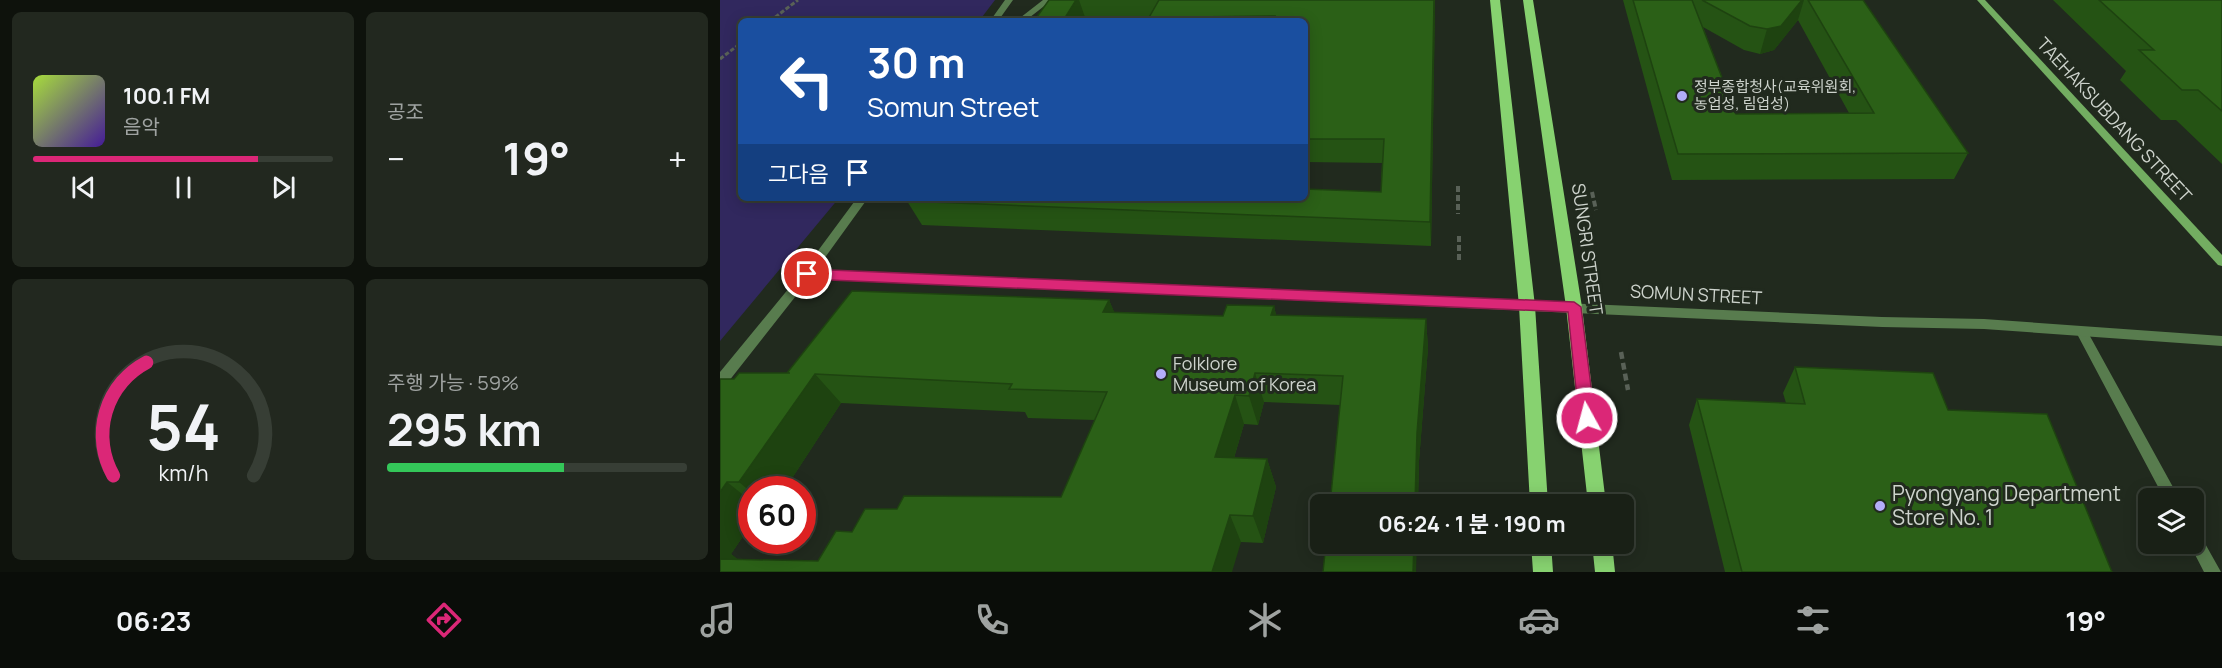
<!DOCTYPE html>
<html lang="ko">
<head>
<meta charset="utf-8">
<style>
	:root { --surface:#192016; --page:#22281f; --text:#f1f3f6; --muted:#9fa3a1; --line:#373e35; --accent:#db2777 }
	body { margin:0; font-family:Manrope,"Noto Sans KR",sans-serif; background:var(--page); color:var(--text); height:100vh; display:flex; flex-direction:column; font-size:22px; white-space:nowrap }
	* { box-sizing:border-box; margin:0 }
	p { font-size:20px; color:var(--muted) }
	.icon { flex:none; width:33px; height:33px; fill:none; stroke:currentColor; stroke-width:2; stroke-linecap:round; stroke-linejoin:round }
	.map { position:relative; flex:1; overflow:hidden }
	.panel { display:flex; flex-direction:column; gap:12px; padding:12px; background:#0e120c; width:720px }
	.panel>* { flex:none }
	.banner { position:absolute; left:18px; top:18px; width:570px; height:183px; border-radius:9px; box-shadow:0 3px 15px #0003,0 0 0 2px var(--line); background:#1a4fa0; color:#fff; overflow:hidden }
	.buttons { position:absolute; left:1418px; top:488px; display:grid; gap:12px }
	.buttons a { display:grid; place-items:center; width:66px; height:66px; border-radius:9px; background:var(--surface); box-shadow:0 3px 15px #0003,0 0 0 2px var(--line); font-size:30px }
	.speed { position:absolute; left:18px; top:476px; display:flex; gap:12px; font-size:30px; font-weight:700; text-align:center }
	.speed>* { display:grid; place-content:center; width:78px; height:78px; border-radius:50%; background:var(--surface); box-shadow:0 3px 15px #0003,0 0 0 2px var(--line); line-height:1 }
	.speed .limit { border:9px solid #d22; background:#fff; color:#111 }
	.pin { position:absolute; display:grid; place-items:center; width:51px; height:51px; color:#fff; margin:-26px; border:3px solid #fff; border-radius:50%; box-shadow:0 2px 6px #0007 }
	.me { position:absolute; width:66px; margin:-33px; rotate:353deg; stroke-linejoin:round; filter:drop-shadow(0 0 4px #0008) }
	.turn { display:flex; align-items:center; gap:21px; height:126px; padding:0 30px; font-size:27px }
	.turn .icon { width:78px; height:78px; stroke-width:2.5 }
	.turn b { display:block; font-size:42px; line-height:51px }
	.then { display:flex; align-items:center; height:57px; padding:0 30px; background:#0003; gap:12px; font-size:22px }
	.big { font-size:45px; font-weight:700; line-height:1.1 }
	.panel .tile { flex:1; display:flex; flex-direction:column; justify-content:center; gap:9px; min-width:0; padding:0 21px; border-radius:9px; background:var(--page) }
	.panel .dial { align-items:center; gap:0 }
	.dial svg { height:156px; overflow:visible; fill:none; stroke:var(--line); stroke-width:7; stroke-linecap:round; text-anchor:middle }
	.dial text { fill:var(--text); stroke:none }
	.song { display:flex; align-items:center; gap:18px }
	.cover { width:72px; height:72px; border-radius:9px; background:linear-gradient(135deg,hsl(80 70% 55%),hsl(260 70% 35%)) }
	.played { height:6px; border-radius:3px; background:linear-gradient(90deg,var(--accent) 75%,var(--line) 75%) }
	.keys { display:flex; justify-content:space-around; direction:ltr }
	.heat { display:flex; justify-content:space-between; align-items:center; font-size:33px; direction:ltr }
	.charge { height:9px; border-radius:4px; background:linear-gradient(90deg,#34c759 59%,var(--line) 0) }
	.panel .tiles { flex:1; display:grid; gap:12px; grid-template-columns:repeat(2,1fr) }
	.trip { position:absolute; left:590px; top:494px; width:324px; height:60px; border-radius:9px; background:var(--surface); box-shadow:0 3px 15px #0003,0 0 0 2px var(--line); font-weight:700; line-height:60px; text-align:center }
	.tabs { display:flex; height:96px; justify-content:space-around; align-items:center; background:#0a0d09; color:var(--muted) }
	.tabs .icon { width:42px; height:42px }
	.tabs .on { color:var(--accent) }
	.tabs b { font-size:27px; color:var(--text) }
	main { display:flex; flex:1; min-height:0 }
	.map>svg:first-child { display:block }
</style>
</head>
<body>
<main>
<section class="panel">
<div class="tiles">
<div class="tile">
<div class="song"><i class="cover"></i><div><b>100.1 FM</b><p>음악</p></div></div>
<div class="played"></div>
<div class="keys"><svg class="icon" aria-label="previous" viewBox="0 0 24 24"><path d="M18 5L8 12l10 7zM5 5v14"/></svg><svg class="icon" aria-label="pause" viewBox="0 0 24 24"><path d="M8 5v14M16 5v14"/></svg><svg class="icon" aria-label="next" viewBox="0 0 24 24"><path d="M6 5l10 7-10 7zM19 5v14"/></svg></div>
</div>
<div class="tile"><p>공조</p>
<div class="heat"><a>−</a><b class="big">19°</b><a>+</a></div>
</div>
<div class="tile dial"><svg viewBox="0 0 100 80">
<path d="M14 69A42 42 0 1 1 86 69"/>
<path d="M14 69A42 42 0 0 1 31 11" stroke="#db2777"/>
<text x="50" y="56" font-size="32" font-weight="700">54</text>
<text x="50" y="72" font-size="11">km/h</text>
</svg></div>
<div class="tile"><p>주행 가능 · 59%</p><b class="big">295 km</b><div class="charge"></div></div>
</div>
</section>
<div class="map">
<svg width="1502" height="572" viewBox="0 0 1502 572">
	<rect width="100%" height="100%" fill="#212a1e"/>
	<path fill="#31285e" d="M0,0H275L259,21H21V198H119L0,341Z"/>
	<g fill="none" stroke-linecap="round" stroke-linejoin="round">
		<path stroke="#596157" stroke-width="3" stroke-dasharray="4.5 2" stroke-linecap="butt" d="M50,21L78,0
			M0,59L21,43"/>
		<path stroke="#596157" stroke-width="4" stroke-dasharray="6 3" stroke-linecap="butt" d="M738,186V214
			M872,192L876,210
			M739,236V263"/>
		<path stroke="#596157" stroke-width="4.5" stroke-dasharray="7 4" stroke-linecap="butt" d="M901,352L908,390"/>
		<path fill="#587c4e" fill-rule="evenodd" d="M323,0H332L305,21H296Z"/>
		<path fill="#587c4e" fill-rule="evenodd" d="M1362,327L1366,329L1459,498H1444L1356,332L1358,329Z
			M1473,529L1478,531L1501,572H1484L1469,543H1473Z"/>
		<path fill="#587c4e" fill-rule="evenodd" d="M285,0H293L278,21H270Z
			M137,198H148L96,270L1162,317L1264,319L1502,336V346L1264,329L1162,327L90,278L5,386L0,387V372L83,271Z"/>
		<path fill="#73ad61" fill-rule="evenodd" d="M1257,0H1265L1502,255V266L1498,265Z"/>
		<path fill="#87d270" fill-rule="evenodd" d="M770,0H780L815,306L828,504H810L799,306Z
			M803,0H813L862,307L886,504H868L846,307Z
			M811,543H831L833,572H813Z
			M872,543H892L895,572H875Z"/>
	</g>
	<path fill="#255314" fill-rule="evenodd" d="M329,0H715L711,246L202,225L187,201L661,192L662,163L585,162V21H427L428,19L366,20Z
		M903,0H1143L1248,153L1234,179L952,180ZM1078,20L1129,113L1016,114L983,27L1024,50L1040,54L1054,50Z
		M1333,0H1502V164L1456,120H1441L1400,80L1406,71Z
		M389,300L394,312L503,316L554,306L556,315L706,319L708,348L699,461L698,504H610L620,405L544,402L538,425L524,424L514,458L547,459L556,487L543,543L521,542L0,572L14,379L67,373ZM121,403L305,412L308,418L375,420L341,497L177,509L132,532L98,561L18,560L11,554L32,523V489H65Z
		M1075,367L1228,410L1392,572H1005L969,425L977,399L1066,403L1063,393Z"/>
	<path fill="#1e4310" d="M356,0H359L366,20L365,21H343Z
		M714,0L715,12L711,246L710,222Z
		M1082,0H1084L1078,20L1054,50L1040,54L1047,29Z
		M389,300L402,330L383,312Z
		M554,306L561,336L551,315Z
		M706,319L708,348L699,461L698,504H695L697,433Z
		M535,373L544,402L538,425L529,396Z
		M95,374L121,403L65,489H32V493L19,482Z
		M515,395L524,424L506,484L495,457Z
		M547,459L556,487L543,543L533,516Z
		M7,482L32,502V523L11,554L19,560L0,572V492Z
		M510,515L521,542L512,572H492Z
		M694,543H697L696,572H693Z"/>
	<path fill="#2b6017" stroke="#1e4310" stroke-width="1.5" d="M329,0H356L343,21H314Z
		M439,0H714L710,222L187,201L189,198H585V189L661,192L664,139H585V123L588,111H585V21H553L555,16L471,17L469,21H427Z
		M913,0H972L1016,114L1154,113L1088,0H1143L1248,153L958,154Z
		M982,0H1082L1061,26L1047,29L1030,26Z
		M1379,0H1502V111L1478,90H1462L1419,50H1434Z
		M132,291L389,300L383,312L503,316L507,305L554,306L551,315L706,319L697,433L695,504H610L623,376L535,373L529,396L515,395L495,457L547,459L533,516L510,515L492,572H0V559L98,561L116,531L132,532L145,509H177L184,496L341,497L387,392L289,389L292,384L95,374L19,482H7L0,492V379H14L19,373H70H67Z
		M1075,367L1213,373L1228,410L1327,414L1392,572H1022L977,399L1085,404Z
		M606,543H694L693,572H603Z"/>
	<path fill="#db2777" stroke="#8e194d" stroke-width="1.5" d="M87,269L854,302L861,307L875,418L873,423L867,425L862,423L859,418L848,312L87,279L81,274Z"/>
	<g fill="#b3adf9" stroke="#212a1e" stroke-width="2">
		<circle cx="962" cy="96" r="6"/>
		<circle cx="441" cy="374" r="6"/>
		<circle cx="1160" cy="506" r="6"/>
	</g>
	<g text-anchor="middle" stroke-width="6" stroke-linejoin="round" paint-order="stroke">
		<g font-size="15" fill="#cdd3cc" stroke="#212a1e" text-anchor="start">
			<text x="974" y="92">정부종합청사(교육위원회,<tspan x="974" dy="17">농업성, 림업성)</tspan></text>
		</g>
		<g font-size="18" fill="#cdd3cc" stroke="#212a1e">
			<text transform="translate(1394 120) rotate(47)" y="6">TAEHAKSUBDANG STREET</text>
			<text transform="translate(867 249) rotate(82)" y="6">SUNGRI STREET</text>
			<text transform="translate(976 295) rotate(3)" y="6">SOMUN STREET</text>
		</g>
		<g font-size="18" fill="#cdd3cc" stroke="#212a1e" text-anchor="start">
			<text x="453" y="370">Folklore<tspan x="453" dy="21">Museum of Korea</tspan></text>
		</g>
		<g font-size="21" fill="#cdd3cc" stroke="#212a1e" text-anchor="start">
			<text x="1172" y="501">Pyongyang Department<tspan x="1172" dy="24">Store No. 1</tspan></text>
		</g>
	</g>
</svg>
<div class="buttons">
<a><svg class="icon" aria-label="layers" viewBox="0 0 24 24"><path d="M12 4l9 5-9 5-9-5zM3 14l9 5 9-5"/></svg></a>
</div>
<div class="speed"><div class="limit">60</div></div>
<div class="pin" style="left:87px;top:274px;background:#d93025"><svg class="icon" aria-label="arrive" viewBox="0 0 24 24"><path d="M6 21V4h12l-3 4 3 4H6"/></svg></div>
<svg class="me" style="left:867px;top:418px" viewBox="-20 -20 40 40"><circle r="17" fill="#db2777" stroke="#fff" stroke-width="3"/><path d="M0-11L8 9 0 5-8 9z" fill="#fff"/></svg>
<div class="trip">06:24 · 1 분 · 190 m</div>
<div class="banner">
<div class="turn"><svg class="icon" aria-label="left" viewBox="0 0 24 24"><path d="M17 20v-9H6M10 6l-5 5 5 5"/></svg><div><b>30 m</b>Somun Street</div></div>
<div class="then">그다음<svg class="icon" aria-label="arrive" viewBox="0 0 24 24"><path d="M6 21V4h12l-3 4 3 4H6"/></svg></div>
</div>
</div>
</main>
<nav class="tabs">
<b>06:23</b>
<svg class="icon on" aria-label="directions" viewBox="0 0 24 24"><path d="M12 3l9 9-9 9-9-9zM9 14v-3h6M13 9l2 2-2 2"/></svg>
<svg class="icon" aria-label="music" viewBox="0 0 24 24"><path d="M9 18V5l10-2v13"/><circle cx="6" cy="18" r="3"/><circle cx="16" cy="16" r="3"/></svg>
<svg class="icon" aria-label="phone" viewBox="0 0 24 24"><path d="M5 4h4l2 5-3 2q2 4 5 5l2-3 5 2v4C11 20 4 13 5 4z"/></svg>
<svg class="icon" aria-label="climate" viewBox="0 0 24 24"><path d="M12 3v18M4 7l16 10M4 17L20 7"/></svg>
<svg class="icon" aria-label="car" viewBox="0 0 24 24"><path d="M5 17H2v-5l4-1 3-4h7l3 4 3 1v5h-3M9 17h6M6 11h13"/><circle cx="7" cy="17" r="2"/><circle cx="17" cy="17" r="2"/></svg>
<svg class="icon" aria-label="filters" viewBox="0 0 24 24"><path d="M4 7h16M4 17h16"/><circle cx="9" cy="7" r="2"/><circle cx="15" cy="17" r="2"/></svg>
<b>19°</b>
</nav>
</body>
</html>
